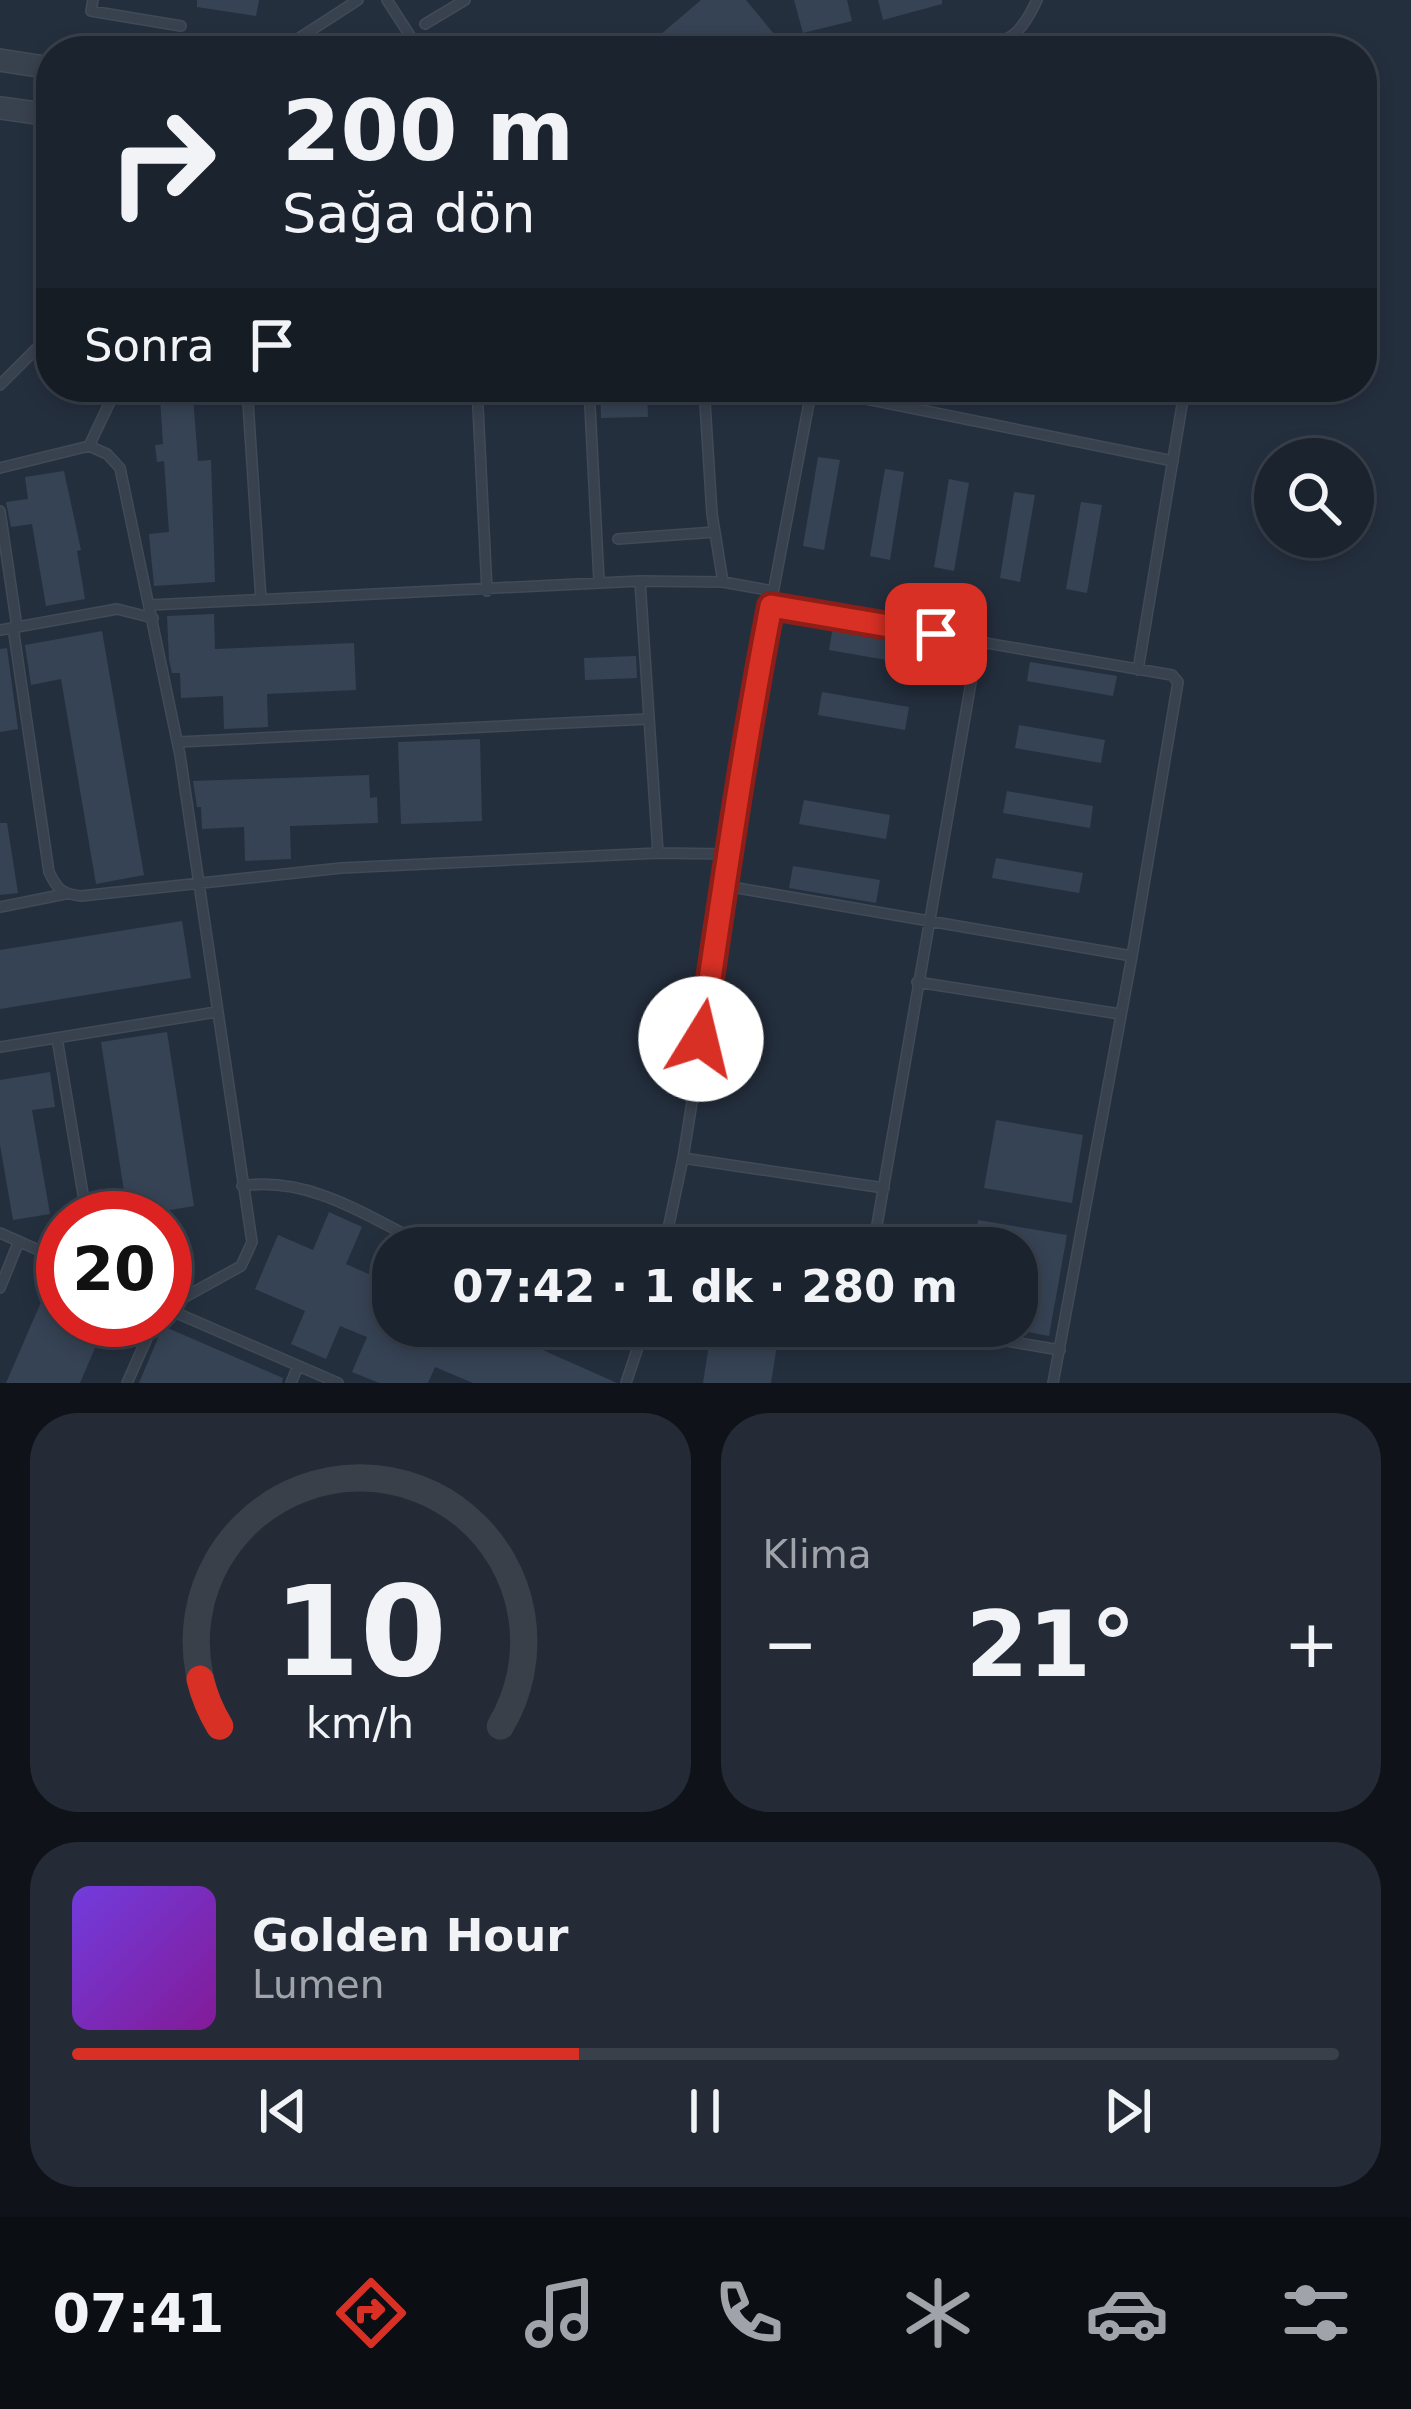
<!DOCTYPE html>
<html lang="tr">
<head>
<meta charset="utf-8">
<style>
	:root { --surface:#1b232e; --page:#242b36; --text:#f1f3f6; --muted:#a0a4aa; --line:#39404a; --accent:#d93025 }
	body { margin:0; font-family:"DejaVu Sans",sans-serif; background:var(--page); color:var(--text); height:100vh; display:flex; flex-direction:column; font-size:45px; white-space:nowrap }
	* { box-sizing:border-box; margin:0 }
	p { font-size:39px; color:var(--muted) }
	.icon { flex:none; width:66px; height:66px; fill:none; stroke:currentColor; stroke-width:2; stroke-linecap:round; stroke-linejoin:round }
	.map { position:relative; height:1383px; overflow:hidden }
	.sheet { display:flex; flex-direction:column; gap:30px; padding:30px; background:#0f1319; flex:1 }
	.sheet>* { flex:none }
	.hud { position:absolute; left:36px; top:36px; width:1341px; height:366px; border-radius:48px; box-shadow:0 6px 18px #0003,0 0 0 3px var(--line); background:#1b232e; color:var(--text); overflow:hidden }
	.controls { position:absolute; left:1254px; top:438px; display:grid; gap:24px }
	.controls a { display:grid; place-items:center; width:120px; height:120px; border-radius:50%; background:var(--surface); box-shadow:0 6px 18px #0003,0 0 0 3px var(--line); font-size:60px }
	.speed { position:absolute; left:36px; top:1191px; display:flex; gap:24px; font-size:60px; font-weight:700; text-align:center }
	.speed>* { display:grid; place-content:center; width:156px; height:156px; border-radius:50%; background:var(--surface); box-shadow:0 6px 18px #0003,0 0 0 3px var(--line); line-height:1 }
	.speed .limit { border:18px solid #d22; background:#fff; color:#111 }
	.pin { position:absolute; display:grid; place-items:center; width:102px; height:102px; color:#fff; margin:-51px; border-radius:24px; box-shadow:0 6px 18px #0006 }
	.me { position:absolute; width:132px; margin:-66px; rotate:9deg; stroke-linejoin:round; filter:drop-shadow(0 0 9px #0008) }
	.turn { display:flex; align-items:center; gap:42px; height:252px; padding:0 48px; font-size:54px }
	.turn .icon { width:156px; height:156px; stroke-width:2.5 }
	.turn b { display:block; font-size:84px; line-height:102px }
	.then { display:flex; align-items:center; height:114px; padding:0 48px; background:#0003; gap:24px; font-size:45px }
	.big { font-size:90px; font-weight:800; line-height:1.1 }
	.sheet .tile { flex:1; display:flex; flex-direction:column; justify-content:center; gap:18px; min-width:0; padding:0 42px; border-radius:48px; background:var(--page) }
	.sheet .dial { align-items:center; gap:0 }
	.dial svg { height:312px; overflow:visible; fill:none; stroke:var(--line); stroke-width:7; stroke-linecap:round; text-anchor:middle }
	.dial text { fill:var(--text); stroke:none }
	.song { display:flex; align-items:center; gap:36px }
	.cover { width:144px; height:144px; border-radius:18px; background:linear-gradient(135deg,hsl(260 70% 55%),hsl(290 70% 35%)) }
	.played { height:12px; border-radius:6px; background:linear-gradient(90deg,var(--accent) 40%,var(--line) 40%) }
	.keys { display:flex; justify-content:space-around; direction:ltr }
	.heat { display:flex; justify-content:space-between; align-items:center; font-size:66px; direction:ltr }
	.sheet .tiles { flex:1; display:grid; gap:30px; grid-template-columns:1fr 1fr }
	.tile:last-child { grid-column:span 2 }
	.trip { position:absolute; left:372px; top:1227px; width:666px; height:120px; border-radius:48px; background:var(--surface); box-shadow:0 6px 18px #0003,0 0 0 3px var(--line); font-weight:800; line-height:120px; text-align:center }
	.tabs { display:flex; height:192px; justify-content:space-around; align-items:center; background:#0b0e12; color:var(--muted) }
	.tabs .icon { width:84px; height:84px }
	.tabs .selected { color:var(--accent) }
	.tabs b { font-size:54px; color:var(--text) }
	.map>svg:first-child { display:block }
</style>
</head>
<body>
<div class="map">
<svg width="1411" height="1383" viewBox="0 0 1411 1383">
	<rect width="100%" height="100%" fill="#242f3e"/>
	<path fill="#364354" d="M197,0H259L256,16L197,7Z
		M701,0H746L779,40L766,51H673L660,35Z
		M794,0H847L852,21L803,33Z
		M878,0H942V4L883,20Z
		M492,37L540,44V51H490Z
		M600,387H647L648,417L601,418Z
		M193,397L198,461L211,460L215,582L154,586L149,534L169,532L164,461L157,462L155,445L163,444L160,399Z
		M818,457L840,460L824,550L803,546Z
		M885,469L904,472L890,560L870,556Z
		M64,471L81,550L77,551L85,599L46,606L32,524L11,527L6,502L28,499L25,477Z
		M949,479L969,483L954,571L934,567Z
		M1014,492L1035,495L1020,582L1000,578Z
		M1081,502L1102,505L1087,593L1066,589Z
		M214,614L215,649L354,643L356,690L267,694L268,727L224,729L223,696L181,698L180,673H172L169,660L167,616Z
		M833,626L919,641L915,665L829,650Z
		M102,631L144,875L96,884L61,679L31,685L25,645Z
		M7,648L18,729L0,732V649Z
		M636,656L637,678L585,680L584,658Z
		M1030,662L1117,676L1113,696L1027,681Z
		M822,692L909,707L905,730L818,715Z
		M1019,725L1105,740L1101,763L1015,748Z
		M480,739L482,821L401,824L398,742Z
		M369,775L370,798L377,797L378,823L290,826L291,859L245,861L244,827L202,829L201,807H197L193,781Z
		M1007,791L1093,806L1090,828L1003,813Z
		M804,800L890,815L886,839L799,824Z
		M0,823H7L18,893L0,895Z
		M996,858L1083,873L1079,893L992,878Z
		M793,866L880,880L876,903L789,888Z
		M182,921L191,978L0,1009V950Z
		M167,1032L194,1206L128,1217L101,1042Z
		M50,1072L55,1107L32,1110L50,1214L13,1220L0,1145V1080Z
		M996,1120L1083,1135L1072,1203L984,1188Z
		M329,1212L362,1227L346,1264L393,1285V1326H489L617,1383H473L435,1367L428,1383H379L352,1372L367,1337L340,1326L326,1359L291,1344L305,1311L255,1289L278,1235L313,1250Z
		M978,1220L1067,1235L1049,1336L1017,1330V1248H973Z
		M51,1279L63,1284V1320H107L80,1383H6Z
		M163,1326L283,1378L282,1383H139Z
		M712,1326H780L771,1383H703Z"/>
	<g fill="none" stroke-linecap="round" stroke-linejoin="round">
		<g stroke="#414a57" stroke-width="12">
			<path id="service" d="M93,0L91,11L181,26
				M387,0L420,51
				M425,24L465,0
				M279,51L358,0
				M957,51C1004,40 1015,47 1037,0
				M0,385L51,334
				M247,387L261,600
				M477,387L487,591
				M589,387L599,581
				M704,387L712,514L723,582
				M812,388L1173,461
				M89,446L117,387
				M0,468L89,446L107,454L120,468L180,755L252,1242L241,1266L165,1308
				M0,511L17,627
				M618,539L715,532
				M640,581L723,582L773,591
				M150,605L640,581L658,853
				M13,627L49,872C57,889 62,894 81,896L341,868L658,853L727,854
				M0,630L117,609L153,618
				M1138,670L1185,387
				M178,742L648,719
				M726,886L1132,956L1178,682L1172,675L771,606
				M0,907L65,894
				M917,982L1120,1014
				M57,1038L87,1218
				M0,1047L216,1012
				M683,1158L884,1188
				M242,1186C310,1175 372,1219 431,1248
				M0,1233L63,1261
				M664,1248L683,1158L719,935L734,799L812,387
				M873,1248L978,642
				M0,1288L19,1241
				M165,1308L338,1383
				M622,1326L642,1334
				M917,1326L1060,1350
				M127,1383L155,1320
				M291,1383L298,1366
				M626,1383L645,1326
				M1053,1383L1132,956"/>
		</g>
		<g stroke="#414a57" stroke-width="24">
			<path id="tertiary" d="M0,60L51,68
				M0,108L51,115"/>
		</g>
		<use href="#service" stroke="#38414e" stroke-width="9"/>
		<use href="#tertiary" stroke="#38414e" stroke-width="21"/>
	</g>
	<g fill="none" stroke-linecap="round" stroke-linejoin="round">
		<g stroke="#8d1f18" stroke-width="30">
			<path id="route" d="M701,1039C723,894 743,750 771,606L936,634"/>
		</g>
		<use href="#route" stroke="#d93025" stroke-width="21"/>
	</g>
</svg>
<div class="controls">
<a><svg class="icon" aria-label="search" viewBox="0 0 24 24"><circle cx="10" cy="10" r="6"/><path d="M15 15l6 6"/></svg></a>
</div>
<div class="speed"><div class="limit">20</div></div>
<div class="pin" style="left:936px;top:634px;background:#d93025"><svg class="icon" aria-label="arrive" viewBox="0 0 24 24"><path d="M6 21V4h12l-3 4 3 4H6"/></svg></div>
<svg class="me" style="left:701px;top:1039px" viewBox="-20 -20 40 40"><circle r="19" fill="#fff"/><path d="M0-13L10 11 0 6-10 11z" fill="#d93025"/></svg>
<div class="trip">07:42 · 1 dk · 280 m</div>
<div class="hud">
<div class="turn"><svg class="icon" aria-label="right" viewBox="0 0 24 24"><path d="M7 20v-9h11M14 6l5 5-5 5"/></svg><div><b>200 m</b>Sağa dön</div></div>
<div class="then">Sonra<svg class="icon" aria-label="arrive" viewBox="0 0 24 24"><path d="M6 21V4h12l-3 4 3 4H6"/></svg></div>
</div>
</div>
<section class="sheet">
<div class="tiles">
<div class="tile dial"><svg viewBox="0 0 100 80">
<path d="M14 69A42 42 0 1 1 86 69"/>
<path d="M14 69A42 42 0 0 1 9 57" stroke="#d93025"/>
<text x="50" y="56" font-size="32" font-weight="700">10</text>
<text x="50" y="72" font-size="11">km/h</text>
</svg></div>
<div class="tile"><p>Klima</p>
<div class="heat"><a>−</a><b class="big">21°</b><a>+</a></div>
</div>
<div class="tile">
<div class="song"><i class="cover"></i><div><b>Golden Hour</b><p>Lumen</p></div></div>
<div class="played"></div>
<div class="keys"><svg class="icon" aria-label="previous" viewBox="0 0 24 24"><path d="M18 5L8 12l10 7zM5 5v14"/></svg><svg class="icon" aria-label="pause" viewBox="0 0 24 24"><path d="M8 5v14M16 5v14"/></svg><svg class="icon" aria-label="next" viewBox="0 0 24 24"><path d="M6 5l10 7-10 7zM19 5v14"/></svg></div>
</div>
</div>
</section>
<nav class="tabs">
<b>07:41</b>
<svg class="icon selected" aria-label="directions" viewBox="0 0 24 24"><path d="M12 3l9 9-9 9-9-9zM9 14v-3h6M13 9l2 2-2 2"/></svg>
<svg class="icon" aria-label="music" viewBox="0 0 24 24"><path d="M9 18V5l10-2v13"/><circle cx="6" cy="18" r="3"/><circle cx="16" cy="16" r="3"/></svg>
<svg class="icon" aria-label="phone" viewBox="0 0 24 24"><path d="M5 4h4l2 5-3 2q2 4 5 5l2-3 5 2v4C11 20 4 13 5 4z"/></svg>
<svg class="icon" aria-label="climate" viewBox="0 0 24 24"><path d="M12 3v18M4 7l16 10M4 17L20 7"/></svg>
<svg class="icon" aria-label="car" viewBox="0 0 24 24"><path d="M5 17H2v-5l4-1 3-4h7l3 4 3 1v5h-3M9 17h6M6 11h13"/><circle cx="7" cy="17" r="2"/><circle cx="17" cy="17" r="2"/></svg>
<svg class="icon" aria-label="filters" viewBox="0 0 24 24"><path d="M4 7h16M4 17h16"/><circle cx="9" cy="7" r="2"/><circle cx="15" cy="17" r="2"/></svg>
</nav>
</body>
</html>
